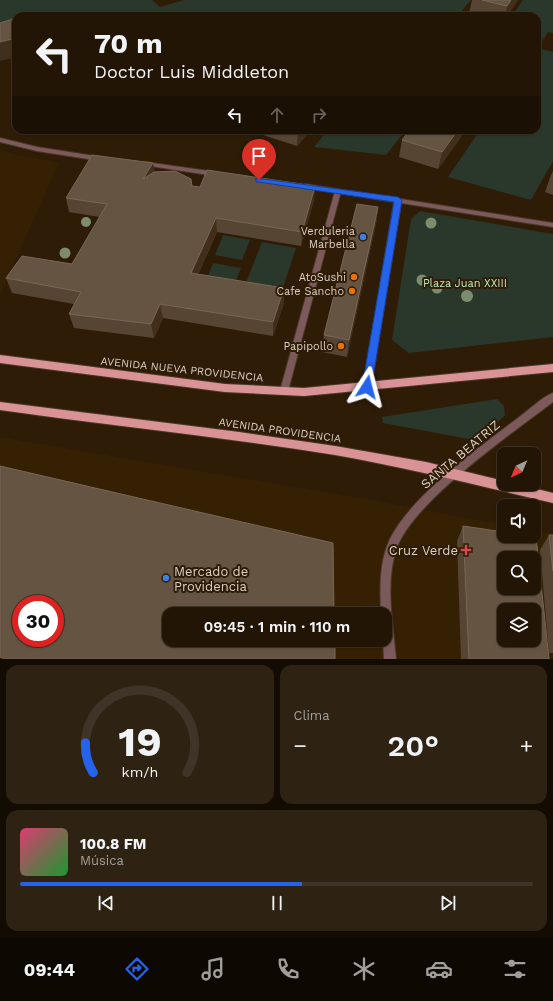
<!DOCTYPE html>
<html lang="es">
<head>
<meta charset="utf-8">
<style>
	:root { --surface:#221505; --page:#2e2213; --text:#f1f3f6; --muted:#a29f9a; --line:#3f3427; --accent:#2563eb }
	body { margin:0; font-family:"Work Sans",sans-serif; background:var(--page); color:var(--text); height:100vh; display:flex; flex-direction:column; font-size:15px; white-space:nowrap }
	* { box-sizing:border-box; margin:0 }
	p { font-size:13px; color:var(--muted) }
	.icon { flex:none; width:22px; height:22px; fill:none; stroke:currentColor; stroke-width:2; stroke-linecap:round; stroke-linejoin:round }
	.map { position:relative; height:659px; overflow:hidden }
	.side { display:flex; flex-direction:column; gap:6px; padding:6px; background:#130c03; flex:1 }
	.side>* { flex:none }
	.hud { position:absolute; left:12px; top:12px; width:529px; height:122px; border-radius:12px; box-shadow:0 1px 3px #0004,0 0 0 1px var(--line); background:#221505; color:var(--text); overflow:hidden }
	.needle { width:26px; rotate:224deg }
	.controls { position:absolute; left:497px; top:447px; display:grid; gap:8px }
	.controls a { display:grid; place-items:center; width:44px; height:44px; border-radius:8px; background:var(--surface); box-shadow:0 1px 3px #0004,0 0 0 1px var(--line); font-size:20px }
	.speed { position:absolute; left:12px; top:595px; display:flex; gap:8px; font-size:20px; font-weight:700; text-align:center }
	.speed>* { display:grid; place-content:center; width:52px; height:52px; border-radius:50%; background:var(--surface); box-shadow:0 1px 3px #0004,0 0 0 1px var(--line); line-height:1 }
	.speed .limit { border:6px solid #d22; background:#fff; color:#111 }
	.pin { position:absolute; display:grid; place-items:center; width:34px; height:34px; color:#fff; margin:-41px -17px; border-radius:50% 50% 50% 0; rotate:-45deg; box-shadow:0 0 4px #0007 }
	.pin .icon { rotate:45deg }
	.me { position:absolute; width:44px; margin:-22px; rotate:9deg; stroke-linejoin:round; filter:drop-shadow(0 0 3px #0008) }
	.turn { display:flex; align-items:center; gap:14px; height:84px; padding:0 16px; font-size:18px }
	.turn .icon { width:52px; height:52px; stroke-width:2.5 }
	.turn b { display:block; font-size:28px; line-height:34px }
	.lanes { display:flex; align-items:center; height:38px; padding:0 16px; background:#0003; justify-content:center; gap:20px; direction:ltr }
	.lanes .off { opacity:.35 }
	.big { font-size:30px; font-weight:600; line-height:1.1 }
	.side .card { flex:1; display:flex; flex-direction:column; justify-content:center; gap:6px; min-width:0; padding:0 14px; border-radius:12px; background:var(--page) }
	.side .dial { align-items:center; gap:0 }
	.dial svg { height:104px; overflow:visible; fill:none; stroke:var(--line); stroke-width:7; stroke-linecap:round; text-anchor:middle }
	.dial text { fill:var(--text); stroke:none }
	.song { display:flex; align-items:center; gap:12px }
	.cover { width:48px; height:48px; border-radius:6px; background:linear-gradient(135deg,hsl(340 70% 55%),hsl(130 70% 35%)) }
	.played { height:4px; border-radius:2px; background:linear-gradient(90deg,var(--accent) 55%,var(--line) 55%) }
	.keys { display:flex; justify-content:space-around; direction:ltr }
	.heat { display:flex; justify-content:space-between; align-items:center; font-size:22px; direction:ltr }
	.side .tiles { flex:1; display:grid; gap:6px; grid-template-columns:1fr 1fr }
	.card:last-child { grid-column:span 2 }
	.trip { position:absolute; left:162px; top:607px; width:230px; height:40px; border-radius:12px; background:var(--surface); box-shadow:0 1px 3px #0004,0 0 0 1px var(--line); font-weight:600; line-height:40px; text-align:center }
	.tabs { display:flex; height:64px; justify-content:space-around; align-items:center; background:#0e0802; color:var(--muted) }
	.tabs .icon { width:28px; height:28px }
	.tabs .current { color:var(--accent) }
	.tabs b { font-size:18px; color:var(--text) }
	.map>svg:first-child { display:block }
</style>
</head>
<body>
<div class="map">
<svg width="553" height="659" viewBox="0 0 553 659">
	<rect width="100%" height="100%" fill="#2e1c07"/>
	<path fill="#362004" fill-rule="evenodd" d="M0,151L59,163L0,294Z
		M0,437L377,501L504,525V536H534V531L553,534V659H0ZM504,558H534V588H504ZM21,604H55V638H21ZM504,610H534V640H504ZM169,614H385V640H169Z"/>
	<path fill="#2a372b" d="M0,0H152L160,7L184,0H471L460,13L470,16H16V31L0,35Z
		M523,0H553V33L548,32L538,48L553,52V161L531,200L448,177L480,130H537V16H512Z
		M328,130H406L386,155L314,147Z
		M420,211L553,234V337L409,353L392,340L411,219Z
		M223,235L250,240L242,260L215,255Z
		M262,242L296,248L279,300L242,293Z
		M213,263L241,268L232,290L204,285Z
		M497,399L504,406L505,415L479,441L383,423L382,417Z"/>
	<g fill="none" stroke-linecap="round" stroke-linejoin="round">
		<g stroke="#4a3925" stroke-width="2">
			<path id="pedestrian" d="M338,189L341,191L288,391L287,393L284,394L281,393L280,391L335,191Z"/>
		</g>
		<g stroke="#4a3925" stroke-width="2">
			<path id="minor" d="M0,138L37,147L101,157L104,159L101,161L37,151L0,142Z
				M145,162L216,172L219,174L216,176L143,165V163Z
				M305,184L553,223V227L401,203L371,387L370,389L367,390L364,389L363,387L394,202L303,187L302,186Z"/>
		</g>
		<g stroke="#4a3925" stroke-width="2">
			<path id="tertiary" d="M553,393V402C512,433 411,503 396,550C385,585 393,624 396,659H384L383,640H385V614H381C380,589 379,562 390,539C412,495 479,448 518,418C528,411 542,397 553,393Z"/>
		</g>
		<g stroke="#4a3925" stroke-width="2">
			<path id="primary" d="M0,355L225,384L304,388L553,364V372L304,396L225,392L0,363Z
				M0,402L239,432L335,446L426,462L504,481V484H517L553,493V503C480,486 409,468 335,455C224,437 112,426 0,410Z"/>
		</g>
		<use href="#pedestrian" fill="#7c5a5c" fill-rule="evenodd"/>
		<use href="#minor" fill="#7c5a5c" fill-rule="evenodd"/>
		<use href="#tertiary" fill="#7c5a5c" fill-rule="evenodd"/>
		<use href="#primary" fill="#d99397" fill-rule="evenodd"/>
	</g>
	<g fill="#7c8c6c">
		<circle cx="86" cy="222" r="5"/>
		<circle cx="431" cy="223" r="5.5"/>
		<circle cx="65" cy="253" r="5.5"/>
		<circle cx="422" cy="280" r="5.5"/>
		<circle cx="437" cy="288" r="5.5"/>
		<circle cx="467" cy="296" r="6"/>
	</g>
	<path fill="#574533" d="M472,0H518L507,16H480L469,13Z
		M263,130H311L297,146L263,135Z
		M466,130L438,169L399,157L402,140Z
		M553,171V195L545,192L551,175Z
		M155,172L192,186L200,187L315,186L314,200L301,246L217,232L198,275L284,303L273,336L163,318L154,338L74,328L69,314L74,304L12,293L6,278L72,264L100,217L69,212L66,198Z
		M378,207L376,224L347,357L322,352L324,335Z
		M463,526L549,659H461L457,541Z
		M549,535H553V653H549L540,550Z"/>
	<path fill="#412f1b" d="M511,0H518L507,16H505L507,6Z
		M16,38V57L0,61V42Z
		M298,130H311L297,146Z
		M458,130H466L438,169L442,152Z
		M153,163L156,178L143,179Z
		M315,186L314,200L301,246L302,232Z
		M378,207L376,224L347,357L349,340Z
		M216,218L217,232L192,288L191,273Z
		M284,288V303L273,336V322Z
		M160,304L163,318L154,338L151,324Z"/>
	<path fill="#655442" stroke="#786756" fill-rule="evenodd" d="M482,0H511L507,6Z
		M16,18V38L0,42V23Z
		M410,130H458L442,152L402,140Z
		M92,155L153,163L143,179L154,172L175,171L191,179L192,186L200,187L207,170L315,186L302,232L216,218L191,273L284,288L273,322L160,304L151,324L69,314L81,292L6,278L22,256L72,264L107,204L66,198Z
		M357,204L378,207L349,340L324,335Z
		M0,466L333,543L334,614H169V640H335V659H5L0,657ZM21,604H55V638H21Z
		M463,526L504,532V536H536L549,659H469ZM504,558H534V588H504ZM504,610H534V640H504Z
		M549,535H553V571Z"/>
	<path fill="#2563eb" stroke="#184099" d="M256,178L398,197L402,200L371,390H364L362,387L394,202L259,182H256Z"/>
	<g fill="#3f7fe0" stroke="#2e1c07" stroke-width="1.5">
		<circle cx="363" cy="237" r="4"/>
		<circle cx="166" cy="578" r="4"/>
	</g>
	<g fill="#e8710a" stroke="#2e1c07" stroke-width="1.5">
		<circle cx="354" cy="277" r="4"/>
		<circle cx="352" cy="291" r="4"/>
		<circle cx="341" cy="346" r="4"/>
	</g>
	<path fill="#e0444e" stroke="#2e1c07" stroke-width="1.5" d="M464 544h4v4h4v4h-4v4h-4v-4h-4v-4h4z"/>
	<g text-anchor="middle" stroke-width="4" stroke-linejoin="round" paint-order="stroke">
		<g font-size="11" fill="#dbcfc3" stroke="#2e1c07" text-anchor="end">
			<text x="355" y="235">Verduleria<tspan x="355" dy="13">Marbella</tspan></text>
			<text x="346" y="281">AtoSushi</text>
			<text x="344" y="295">Cafe Sancho</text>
			<text x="333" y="350">Papipollo</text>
		</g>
		<g font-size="11" fill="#bce7be" stroke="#2e1c07">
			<text x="465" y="287">Plaza Juan XXIII</text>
		</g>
		<g font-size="11" fill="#dbcfc3" stroke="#2e1c07">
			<text transform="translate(182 369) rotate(6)" y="4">AVENIDA NUEVA PROVIDENCIA</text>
			<text transform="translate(280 430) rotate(8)" y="4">AVENIDA PROVIDENCIA</text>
		</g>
		<g font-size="13" fill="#dbcfc3" stroke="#2e1c07">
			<text transform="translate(460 454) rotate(-40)" y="5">SANTA BEATRIZ</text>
		</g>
		<g font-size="13" fill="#dbcfc3" stroke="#2e1c07" text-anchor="end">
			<text x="458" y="555">Cruz Verde</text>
			<text x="174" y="576" text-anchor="start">Mercado de<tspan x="174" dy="15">Providencia</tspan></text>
		</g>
	</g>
</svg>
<div class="controls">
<a><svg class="needle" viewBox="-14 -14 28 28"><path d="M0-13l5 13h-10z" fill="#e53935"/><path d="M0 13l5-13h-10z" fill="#a29f9a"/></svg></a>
<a><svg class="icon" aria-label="sound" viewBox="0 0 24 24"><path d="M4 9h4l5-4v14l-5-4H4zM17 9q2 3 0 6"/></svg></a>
<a><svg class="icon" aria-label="search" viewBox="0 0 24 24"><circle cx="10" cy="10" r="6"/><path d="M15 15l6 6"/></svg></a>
<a><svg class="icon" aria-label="layers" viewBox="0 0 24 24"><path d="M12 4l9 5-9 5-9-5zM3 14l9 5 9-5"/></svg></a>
</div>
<div class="speed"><div class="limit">30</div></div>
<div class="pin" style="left:259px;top:180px;background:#d93025"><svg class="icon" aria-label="arrive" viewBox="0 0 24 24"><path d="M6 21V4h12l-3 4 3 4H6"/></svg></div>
<svg class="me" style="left:367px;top:387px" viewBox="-20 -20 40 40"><path d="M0-17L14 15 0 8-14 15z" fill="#2563eb" stroke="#fff" stroke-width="4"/></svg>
<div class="trip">09:45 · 1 min · 110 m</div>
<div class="hud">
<div class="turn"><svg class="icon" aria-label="left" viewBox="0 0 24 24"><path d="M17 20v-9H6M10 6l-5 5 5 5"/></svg><div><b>70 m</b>Doctor Luis Middleton</div></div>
<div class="lanes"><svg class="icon" aria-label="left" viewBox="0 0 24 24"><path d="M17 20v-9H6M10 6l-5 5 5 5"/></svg><svg class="icon off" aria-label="ahead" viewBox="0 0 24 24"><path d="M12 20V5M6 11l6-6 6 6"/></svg><svg class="icon off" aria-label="right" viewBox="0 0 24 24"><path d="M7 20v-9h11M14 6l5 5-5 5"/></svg></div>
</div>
</div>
<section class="side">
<div class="tiles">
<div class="card dial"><svg viewBox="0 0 100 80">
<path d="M14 69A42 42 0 1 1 86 69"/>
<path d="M14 69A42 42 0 0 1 8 46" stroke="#2563eb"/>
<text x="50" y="56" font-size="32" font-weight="700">19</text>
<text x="50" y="72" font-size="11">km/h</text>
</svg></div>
<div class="card"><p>Clima</p>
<div class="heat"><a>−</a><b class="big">20°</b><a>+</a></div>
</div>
<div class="card">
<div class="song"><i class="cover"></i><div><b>100.8 FM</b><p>Música</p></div></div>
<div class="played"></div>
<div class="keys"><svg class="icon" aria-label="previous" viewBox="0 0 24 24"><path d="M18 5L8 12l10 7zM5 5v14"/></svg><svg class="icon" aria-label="pause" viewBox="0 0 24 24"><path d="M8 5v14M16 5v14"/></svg><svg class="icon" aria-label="next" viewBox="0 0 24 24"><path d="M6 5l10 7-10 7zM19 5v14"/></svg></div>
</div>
</div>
</section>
<nav class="tabs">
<b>09:44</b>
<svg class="icon current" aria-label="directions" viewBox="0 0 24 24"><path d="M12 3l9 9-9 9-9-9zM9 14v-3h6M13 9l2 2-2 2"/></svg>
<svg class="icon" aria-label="music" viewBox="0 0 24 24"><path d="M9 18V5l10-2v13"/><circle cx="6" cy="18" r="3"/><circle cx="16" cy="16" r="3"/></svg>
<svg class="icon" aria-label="phone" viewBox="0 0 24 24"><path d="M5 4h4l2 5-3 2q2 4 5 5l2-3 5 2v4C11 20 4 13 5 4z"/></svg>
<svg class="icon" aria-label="climate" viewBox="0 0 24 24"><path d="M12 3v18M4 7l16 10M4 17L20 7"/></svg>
<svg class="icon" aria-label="car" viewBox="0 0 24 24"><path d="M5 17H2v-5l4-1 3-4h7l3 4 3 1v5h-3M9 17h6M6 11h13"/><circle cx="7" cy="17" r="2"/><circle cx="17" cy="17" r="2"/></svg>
<svg class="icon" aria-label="filters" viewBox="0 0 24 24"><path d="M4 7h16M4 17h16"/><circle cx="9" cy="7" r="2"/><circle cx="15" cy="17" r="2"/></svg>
</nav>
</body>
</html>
